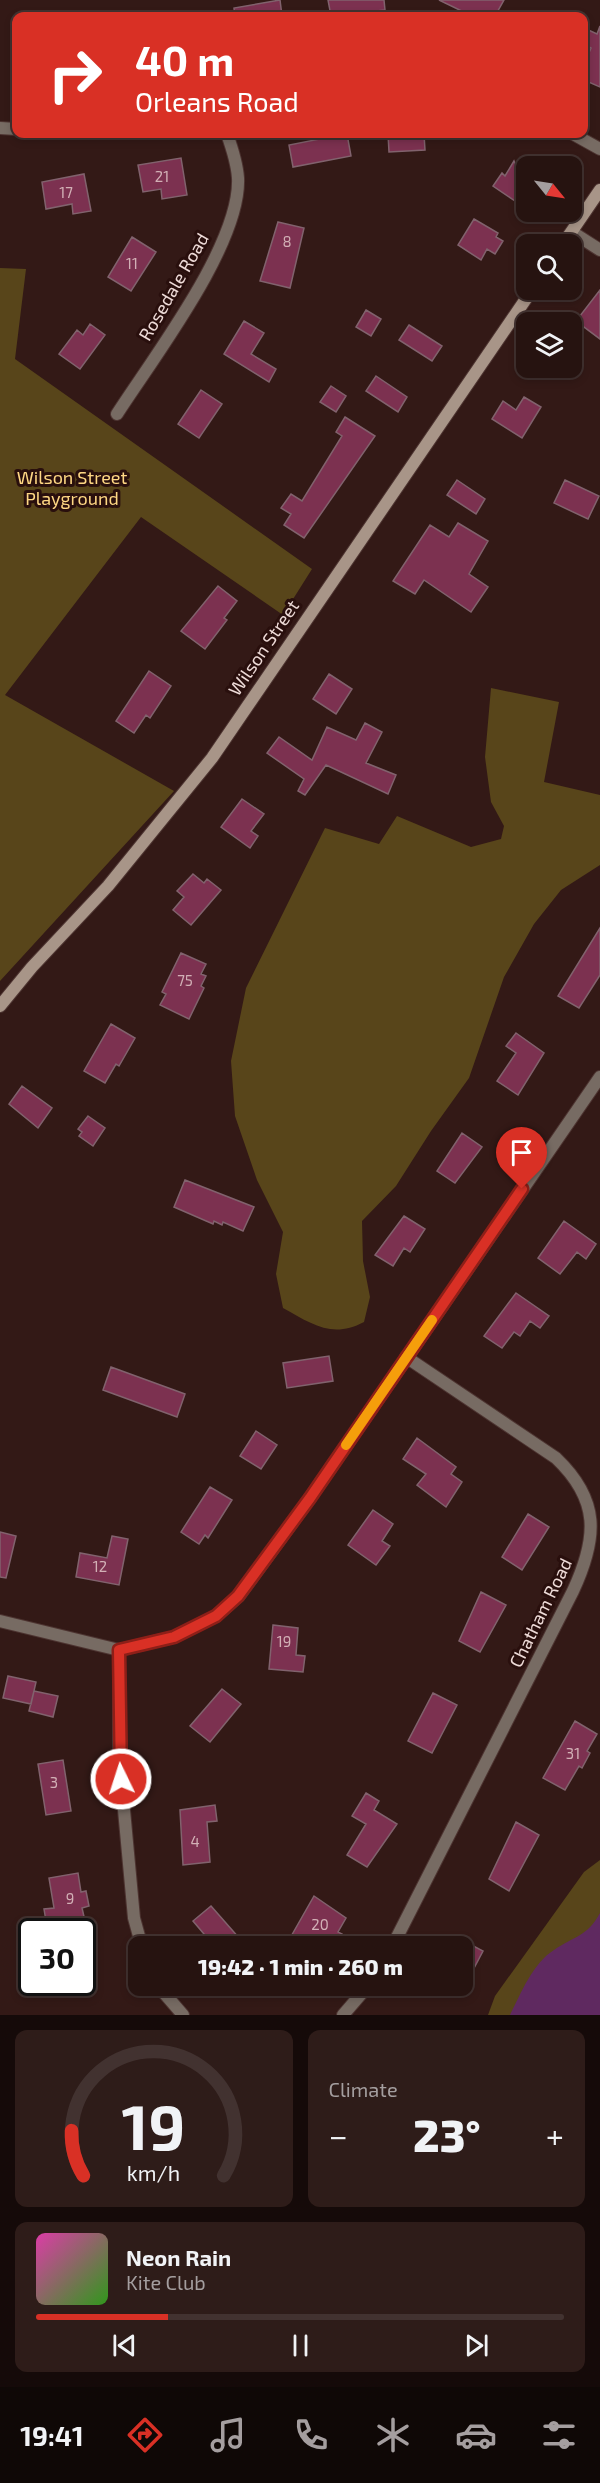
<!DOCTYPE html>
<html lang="en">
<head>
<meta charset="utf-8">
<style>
	:root { --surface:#261310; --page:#2e1c19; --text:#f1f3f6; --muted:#a49e9f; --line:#423230; --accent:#d93025 }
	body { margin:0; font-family:"Exo 2",sans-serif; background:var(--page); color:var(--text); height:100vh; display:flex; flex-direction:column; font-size:22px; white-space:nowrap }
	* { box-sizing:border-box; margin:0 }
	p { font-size:20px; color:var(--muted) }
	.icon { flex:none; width:33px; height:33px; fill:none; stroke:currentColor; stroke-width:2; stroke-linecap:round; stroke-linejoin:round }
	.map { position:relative; height:2015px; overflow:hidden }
	.side { display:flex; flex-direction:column; gap:15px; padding:15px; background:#150a09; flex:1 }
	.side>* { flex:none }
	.hud { position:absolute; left:12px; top:12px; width:576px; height:126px; border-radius:12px; box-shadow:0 3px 9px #0003,0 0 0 2px var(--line); background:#d93025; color:#fff; overflow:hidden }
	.needle { width:39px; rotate:120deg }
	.controls { position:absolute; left:516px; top:156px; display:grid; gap:12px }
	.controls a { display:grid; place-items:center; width:66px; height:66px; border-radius:12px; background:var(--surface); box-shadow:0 3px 9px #0003,0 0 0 2px var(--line); font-size:30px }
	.speed { position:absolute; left:18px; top:1918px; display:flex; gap:12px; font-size:30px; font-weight:700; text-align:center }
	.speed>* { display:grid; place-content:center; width:78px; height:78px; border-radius:50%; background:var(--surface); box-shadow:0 3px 9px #0003,0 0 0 2px var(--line); line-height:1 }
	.speed .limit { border:3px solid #111; border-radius:9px; background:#fff; color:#111 }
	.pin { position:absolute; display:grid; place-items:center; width:51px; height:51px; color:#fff; margin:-62px -26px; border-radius:50% 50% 50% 0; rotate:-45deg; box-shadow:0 0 6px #0007 }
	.pin .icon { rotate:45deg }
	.me { position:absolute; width:66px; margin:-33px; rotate:356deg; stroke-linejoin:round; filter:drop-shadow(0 0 4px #0008) }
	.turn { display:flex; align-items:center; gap:21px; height:126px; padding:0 24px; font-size:27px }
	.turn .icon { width:78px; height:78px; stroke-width:2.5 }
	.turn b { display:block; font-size:42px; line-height:51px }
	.big { font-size:45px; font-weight:800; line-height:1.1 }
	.side .widget { flex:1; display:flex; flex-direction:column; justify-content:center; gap:9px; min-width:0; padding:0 21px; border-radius:12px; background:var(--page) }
	.side .dial { align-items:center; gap:0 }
	.dial svg { height:156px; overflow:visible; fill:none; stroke:var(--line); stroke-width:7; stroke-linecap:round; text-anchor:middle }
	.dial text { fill:var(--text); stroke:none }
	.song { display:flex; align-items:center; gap:18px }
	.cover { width:72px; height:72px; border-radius:9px; background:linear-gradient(135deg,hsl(320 70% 55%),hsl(110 70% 35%)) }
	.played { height:6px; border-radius:3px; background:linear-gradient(90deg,var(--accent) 25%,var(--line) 25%) }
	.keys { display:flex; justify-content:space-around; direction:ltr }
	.heat { display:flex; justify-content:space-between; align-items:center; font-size:33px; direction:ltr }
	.side .tiles { flex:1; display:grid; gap:15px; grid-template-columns:1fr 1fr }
	.widget:last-child { grid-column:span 2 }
	.trip { position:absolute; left:128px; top:1936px; width:345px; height:60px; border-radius:12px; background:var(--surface); box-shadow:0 3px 9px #0003,0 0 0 2px var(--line); font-weight:800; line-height:60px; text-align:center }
	.menu { display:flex; height:96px; justify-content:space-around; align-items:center; background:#0f0806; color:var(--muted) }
	.menu .icon { width:42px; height:42px }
	.menu .selected { color:var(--accent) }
	.menu b { font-size:27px; color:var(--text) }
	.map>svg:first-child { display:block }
</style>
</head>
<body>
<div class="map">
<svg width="600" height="2015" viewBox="0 0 600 2015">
	<rect width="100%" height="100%" fill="#331916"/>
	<path fill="#58451a" d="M0,268L26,269L15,359L312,569L283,615L141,517L5,695L174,791L0,981Z
		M491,688L559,702L544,782L600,795V865L561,890L534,924L504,977L469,1078L431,1131L396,1186L362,1221L363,1261L370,1297L364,1322C332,1339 312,1324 283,1308L276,1274L283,1232L257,1180L235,1116L231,1061L246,988L325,828L379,844L397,816L471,847L501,839L504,826L491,802L485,757Z
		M600,1860V2015H488L495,1996L584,1872Z"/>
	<path fill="#5f2960" d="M600,1913V2015H510C521,1993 533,1963 554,1950C574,1936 587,1937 600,1913Z"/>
	<path fill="#7c3150" stroke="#81626d" stroke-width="1.5" d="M280,0L282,16H235L234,8Z
		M328,0H384L385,10L331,16Z
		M439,0H504L495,16H472Z
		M600,26V87L584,80V64L591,48L584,44V28L597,34Z
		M328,134H347L351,156L293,167L289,145L320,139V135Z
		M388,134H424L425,150L389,152Z
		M181,158L187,195L162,199L161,189L143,192L138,165Z
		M514,161L520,175L526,179L515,201L493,186L502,173L505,176Z
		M84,174L91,211L73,214L72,204L46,209L42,182Z
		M474,219L498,233L496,237L503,241L495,254L487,249L481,260L458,245Z
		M278,222L304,228L290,288L260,281Z
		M132,237L156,252L131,291L108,277Z
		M600,290V339L576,321Z
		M366,310L381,319L371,336L356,327Z
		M244,321L264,333L251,354L276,369L269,382L224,354Z
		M90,324L105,335L80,369L59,354L77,330L83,335Z
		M409,325L442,346L432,361L399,340Z
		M376,376L407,397L398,412L366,391Z
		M331,386L346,396L336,412L320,402Z
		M201,390L222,404L199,438L178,424Z
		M524,397L541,407L522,438L492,419L503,401L516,410Z
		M345,417L375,436L304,538L284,525L291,514L281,508L291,494L302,501L342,436L336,432Z
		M457,480L485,499L476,514L447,495Z
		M565,480L599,496L588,519L554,503Z
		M458,523L488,541L469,574L488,587L471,612L424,580L415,594L393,581L430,525L449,537Z
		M218,586L237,601L224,618L227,620L205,649L181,631Z
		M149,671L171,686L150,718L146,715L134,733L116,721Z
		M329,674L352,689L336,714L313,699Z
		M365,723L382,732L366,763L396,775L388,794L326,765L305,795L298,791L304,779L267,753L279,737L312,760L327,727L356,740Z
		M242,799L264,814L251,831L258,836L250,848L221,827Z
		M193,874L204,883L207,879L221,890L191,925L173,910L184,897L177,891Z
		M600,928V975L579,1008L558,996Z
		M181,953L206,964L201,974L206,976L201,986L204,988L189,1019L160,1005L166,994L162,992Z
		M111,1024L135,1038L119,1066L116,1064L105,1083L84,1071Z
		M516,1033L544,1053L518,1095L497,1081L516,1053L506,1046Z
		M22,1086L52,1108L38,1128L9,1104Z
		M88,1116L105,1128L93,1146L79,1136L82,1132L78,1129Z
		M462,1133L482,1147L455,1183L437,1171Z
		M185,1180L254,1207L243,1231L223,1222L222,1225L214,1221L213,1224L174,1207Z
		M404,1216L425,1229L410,1252L404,1248L393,1266L375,1255Z
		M564,1221L596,1244L586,1259L577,1252L560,1274L538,1258Z
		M516,1293L549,1316L540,1328L530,1321L520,1336L514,1332L502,1348L484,1336Z
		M329,1356L333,1381L287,1388L283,1363Z
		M111,1367L185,1394L177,1417L103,1390Z
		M256,1431L277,1445L261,1469L240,1456Z
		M417,1438L456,1467L451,1474L462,1482L446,1507L417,1485L426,1474L403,1459Z
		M210,1487L232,1500L208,1538L205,1535L199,1544L181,1532Z
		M373,1510L393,1524L382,1541L390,1546L376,1565L348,1545Z
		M528,1514L549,1527L522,1570L502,1557Z
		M0,1532L16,1536L6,1578L0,1577Z
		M112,1536L128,1539L119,1585L76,1577L80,1553L107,1558Z
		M481,1592L506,1605L480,1652L459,1641Z
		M273,1625L298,1628L296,1655L305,1656L303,1672L269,1669Z
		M8,1676L36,1682L31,1704L3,1698Z
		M222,1689L241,1704L210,1742L190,1726Z
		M34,1691L58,1696L53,1717L29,1711Z
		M433,1693L457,1705L432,1753L408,1741Z
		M575,1721L597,1734L587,1751L590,1753L582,1768L579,1766L565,1790L543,1778Z
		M63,1760L71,1811L46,1815L38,1764Z
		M366,1793L379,1801L374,1810L397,1824L367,1867L347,1855L366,1824L352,1816Z
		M215,1805L217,1821L207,1822L210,1862L183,1865L180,1810Z
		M516,1822L539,1835L509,1891L489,1879Z
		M78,1873L81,1892L86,1891L89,1906L82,1908L85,1921L47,1927L44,1909L54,1908L49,1878Z
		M314,1896L346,1918L338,1932L342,1934L334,1947H285Z
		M211,1906L247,1947H215L193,1921Z
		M462,1940L483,1951L462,1991Z"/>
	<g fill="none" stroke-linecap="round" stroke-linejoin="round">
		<g stroke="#4d3431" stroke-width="14">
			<path id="street" d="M0,128L16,129
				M573,134L600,149
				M572,232L600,250
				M117,414C153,358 241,244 238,178C237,163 232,148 227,134
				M0,1621L119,1650L174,1637L216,1616L239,1596L310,1498L600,1077
				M119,1650V1756L134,1918L142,1947
				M392,1947L573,1591C598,1537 600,1500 556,1458L406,1357
				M158,1986L183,2015
				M343,2015L368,1986"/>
		</g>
		<g stroke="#4d3431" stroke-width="14">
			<path id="secondary" d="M563,244L600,190
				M0,1006L32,967L108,886L212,758L532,290"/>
		</g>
		<use href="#street" stroke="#776b63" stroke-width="12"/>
		<use href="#secondary" stroke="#a89588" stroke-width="12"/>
	</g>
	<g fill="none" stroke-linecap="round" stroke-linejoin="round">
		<g stroke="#8d1f18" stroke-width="15">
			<path id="route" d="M121,1779L119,1650L174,1637L216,1616L238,1596L310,1498L522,1189"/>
		</g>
		<use href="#route" stroke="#d93025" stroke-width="10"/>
		<path stroke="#f59e0b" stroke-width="10" d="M346,1445L432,1320"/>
	</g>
	<g text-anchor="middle" stroke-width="6" stroke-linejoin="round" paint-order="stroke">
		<g font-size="15" fill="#d2b0b6">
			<text x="162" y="182">21</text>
			<text x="66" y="198">17</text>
			<text x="287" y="247">8</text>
			<text x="132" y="269">11</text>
			<text x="185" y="986">75</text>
			<text x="100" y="1572">12</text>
			<text x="284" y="1647">19</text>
			<text x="573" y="1759">31</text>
			<text x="54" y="1788">3</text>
			<text x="195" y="1847">4</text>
			<text x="70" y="1904">9</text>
			<text x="320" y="1930">20</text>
		</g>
		<g font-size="18" fill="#eedbd8" stroke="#290f0d">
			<text transform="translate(174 287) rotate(-60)" y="6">Rosedale Road</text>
			<text transform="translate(264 648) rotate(-56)" y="6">Wilson Street</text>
			<text transform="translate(541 1613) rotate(-64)" y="6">Chatham Road</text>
		</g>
		<g font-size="18" fill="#ffd884" stroke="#290f0d">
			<text x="72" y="484">Wilson Street<tspan x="72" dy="21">Playground</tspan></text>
		</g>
	</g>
</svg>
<div class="controls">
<a><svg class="needle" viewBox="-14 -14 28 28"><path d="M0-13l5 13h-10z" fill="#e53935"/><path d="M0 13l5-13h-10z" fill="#a49e9f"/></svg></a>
<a><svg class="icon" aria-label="search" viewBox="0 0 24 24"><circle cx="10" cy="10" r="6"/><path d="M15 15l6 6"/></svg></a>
<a><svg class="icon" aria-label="layers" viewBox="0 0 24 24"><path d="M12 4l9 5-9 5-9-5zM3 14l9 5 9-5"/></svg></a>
</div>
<div class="speed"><div class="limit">30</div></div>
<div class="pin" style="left:522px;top:1189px;background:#d93025"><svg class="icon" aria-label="arrive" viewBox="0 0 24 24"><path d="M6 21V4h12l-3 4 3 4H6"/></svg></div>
<svg class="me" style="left:121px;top:1779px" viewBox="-20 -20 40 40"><circle r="17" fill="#d93025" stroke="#fff" stroke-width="3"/><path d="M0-11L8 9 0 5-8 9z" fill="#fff"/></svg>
<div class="trip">19:42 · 1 min · 260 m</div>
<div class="hud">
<div class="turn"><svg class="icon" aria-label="right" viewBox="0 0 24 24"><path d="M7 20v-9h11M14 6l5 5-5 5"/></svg><div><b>40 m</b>Orleans Road</div></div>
</div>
</div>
<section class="side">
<div class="tiles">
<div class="widget dial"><svg viewBox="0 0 100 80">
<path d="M14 69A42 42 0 1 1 86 69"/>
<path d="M14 69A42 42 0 0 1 8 46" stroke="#d93025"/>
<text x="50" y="56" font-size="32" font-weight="700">19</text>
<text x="50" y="72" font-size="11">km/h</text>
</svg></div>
<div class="widget"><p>Climate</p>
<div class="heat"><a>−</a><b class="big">23°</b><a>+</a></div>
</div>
<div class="widget">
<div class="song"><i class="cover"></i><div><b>Neon Rain</b><p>Kite Club</p></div></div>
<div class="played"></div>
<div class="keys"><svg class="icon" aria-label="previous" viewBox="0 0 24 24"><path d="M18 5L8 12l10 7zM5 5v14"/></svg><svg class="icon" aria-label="pause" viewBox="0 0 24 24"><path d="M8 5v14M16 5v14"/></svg><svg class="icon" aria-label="next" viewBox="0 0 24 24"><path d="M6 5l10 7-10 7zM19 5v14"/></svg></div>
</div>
</div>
</section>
<nav class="menu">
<b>19:41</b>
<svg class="icon selected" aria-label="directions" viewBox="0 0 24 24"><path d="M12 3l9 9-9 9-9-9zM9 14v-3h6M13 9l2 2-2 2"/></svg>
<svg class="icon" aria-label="music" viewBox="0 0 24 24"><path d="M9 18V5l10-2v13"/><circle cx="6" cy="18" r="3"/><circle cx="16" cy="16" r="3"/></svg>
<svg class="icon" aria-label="phone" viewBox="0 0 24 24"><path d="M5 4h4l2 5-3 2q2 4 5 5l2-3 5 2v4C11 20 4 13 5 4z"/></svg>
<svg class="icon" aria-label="climate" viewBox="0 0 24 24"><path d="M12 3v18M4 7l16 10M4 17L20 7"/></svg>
<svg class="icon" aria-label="car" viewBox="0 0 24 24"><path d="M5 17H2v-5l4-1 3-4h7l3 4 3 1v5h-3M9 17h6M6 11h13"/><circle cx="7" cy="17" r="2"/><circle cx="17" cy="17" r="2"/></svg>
<svg class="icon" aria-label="filters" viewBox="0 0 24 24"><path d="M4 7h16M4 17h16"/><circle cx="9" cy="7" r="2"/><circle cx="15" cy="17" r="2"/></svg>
</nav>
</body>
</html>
